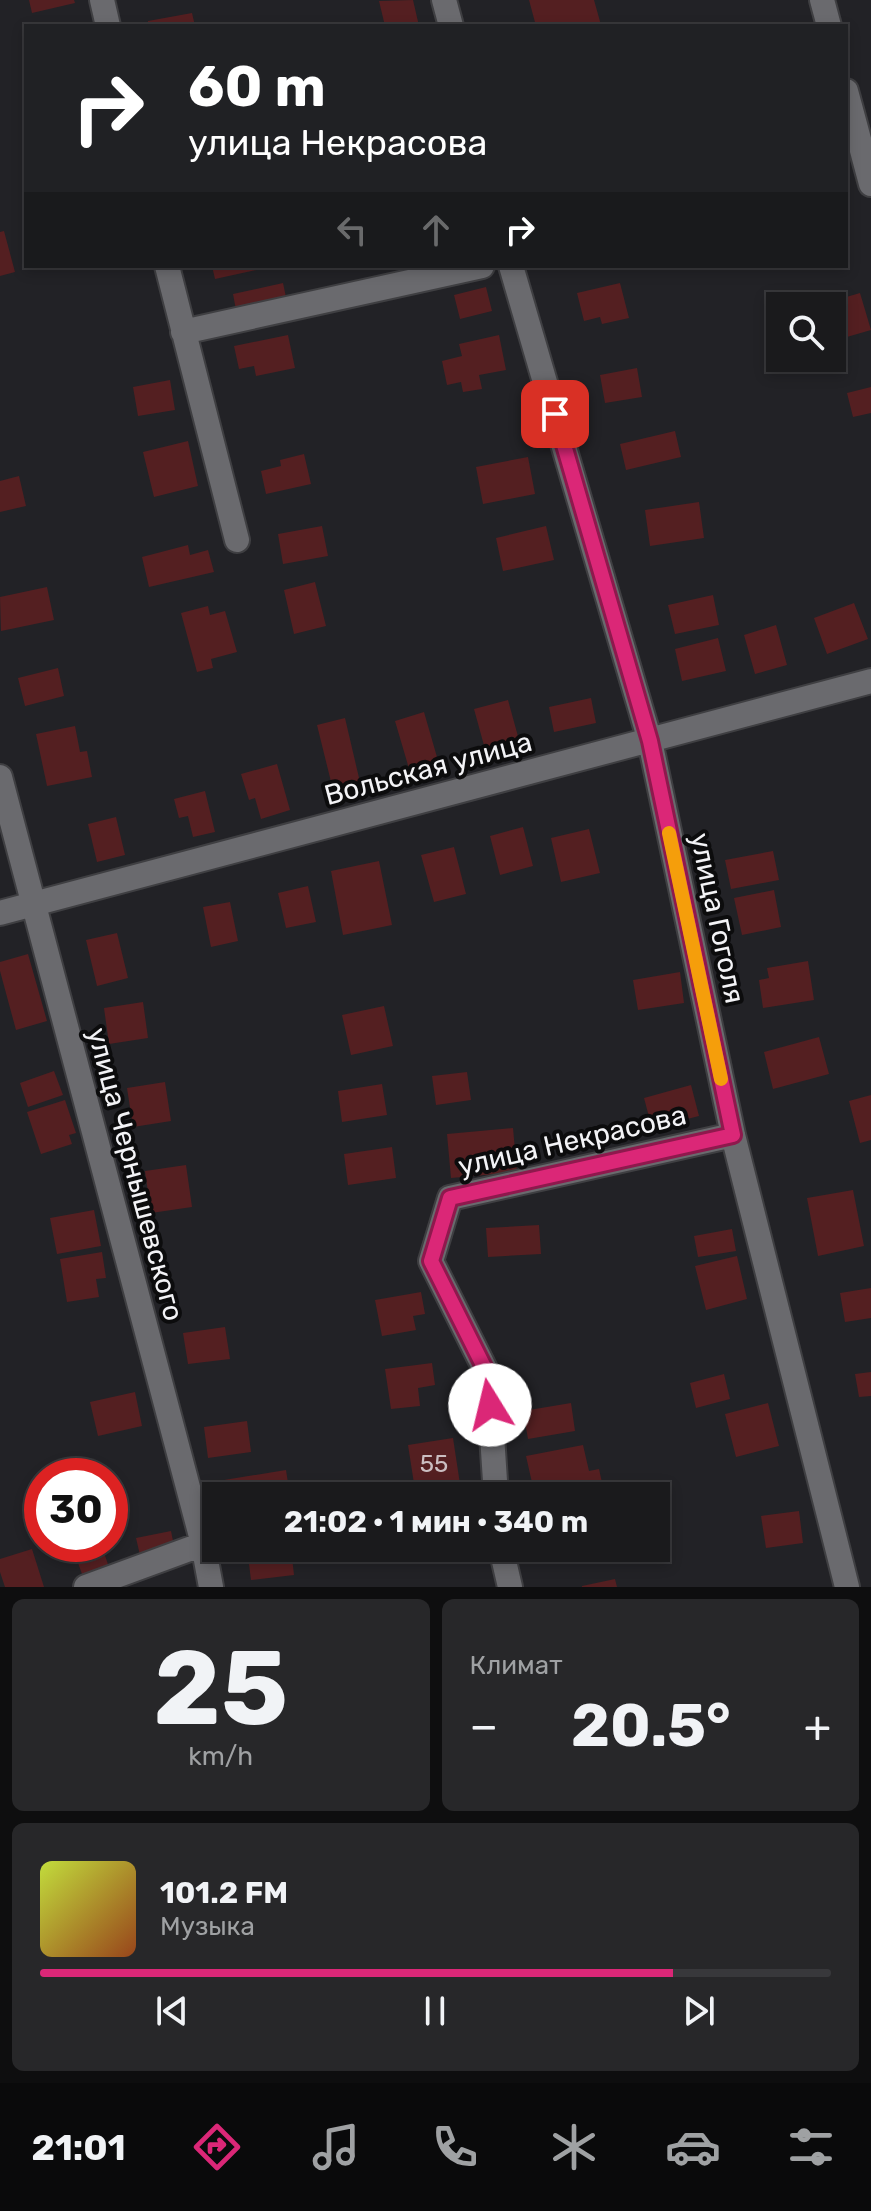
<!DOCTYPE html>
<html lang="ru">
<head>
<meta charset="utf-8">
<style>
	:root { --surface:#1a1a1c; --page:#272729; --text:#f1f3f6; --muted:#9fa1a3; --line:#38383b; --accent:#db2777 }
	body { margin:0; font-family:Rubik,sans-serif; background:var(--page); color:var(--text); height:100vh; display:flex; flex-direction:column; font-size:30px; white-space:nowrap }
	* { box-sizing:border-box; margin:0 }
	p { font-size:26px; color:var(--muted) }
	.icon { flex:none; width:44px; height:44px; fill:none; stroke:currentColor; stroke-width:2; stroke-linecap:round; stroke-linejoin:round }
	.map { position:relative; height:1587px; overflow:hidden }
	.panel { display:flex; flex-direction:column; gap:12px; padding:12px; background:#0e0e0f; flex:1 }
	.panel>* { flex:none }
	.top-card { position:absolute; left:24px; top:24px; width:824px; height:244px; border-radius:0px; box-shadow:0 4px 12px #0003,0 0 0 2px var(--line); background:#202124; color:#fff; overflow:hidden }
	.fabs { position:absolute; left:766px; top:292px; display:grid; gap:16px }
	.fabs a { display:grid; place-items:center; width:80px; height:80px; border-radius:0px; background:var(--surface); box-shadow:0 4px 12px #0003,0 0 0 2px var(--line); font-size:40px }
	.speed { position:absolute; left:24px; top:1458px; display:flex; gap:16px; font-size:40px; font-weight:700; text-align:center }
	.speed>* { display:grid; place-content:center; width:104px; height:104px; border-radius:50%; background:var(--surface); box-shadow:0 4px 12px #0003,0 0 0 2px var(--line); line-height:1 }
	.speed .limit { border:12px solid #d22; background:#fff; color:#111 }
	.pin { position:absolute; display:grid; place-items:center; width:68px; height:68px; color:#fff; margin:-34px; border-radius:16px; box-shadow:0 4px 12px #0006 }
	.me { position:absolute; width:88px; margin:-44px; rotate:351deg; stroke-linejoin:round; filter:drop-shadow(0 0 6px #0008) }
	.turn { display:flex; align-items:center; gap:28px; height:168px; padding:0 32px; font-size:36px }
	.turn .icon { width:104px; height:104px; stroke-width:2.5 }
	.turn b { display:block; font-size:56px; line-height:68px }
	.lanes { display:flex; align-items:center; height:76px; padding:0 32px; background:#0003; justify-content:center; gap:40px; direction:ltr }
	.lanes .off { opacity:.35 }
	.big { font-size:60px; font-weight:700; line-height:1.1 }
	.panel .widget { flex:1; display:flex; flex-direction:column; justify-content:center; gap:12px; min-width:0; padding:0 28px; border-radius:12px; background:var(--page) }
	.panel .dial { align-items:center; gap:0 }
	.dial b { font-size:104px; line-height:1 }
	.song { display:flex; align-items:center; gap:24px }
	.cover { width:96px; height:96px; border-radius:12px; background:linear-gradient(135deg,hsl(70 70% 55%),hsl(20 70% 35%)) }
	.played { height:8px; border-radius:4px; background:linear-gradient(90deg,var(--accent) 80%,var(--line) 80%) }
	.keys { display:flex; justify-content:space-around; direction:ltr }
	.heat { display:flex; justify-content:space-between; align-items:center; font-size:44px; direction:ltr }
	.panel .tiles { flex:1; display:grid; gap:12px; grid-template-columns:1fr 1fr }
	.widget:last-child { grid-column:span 2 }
	.trip { position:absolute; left:202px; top:1482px; width:468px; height:80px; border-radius:0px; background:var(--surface); box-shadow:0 4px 12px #0003,0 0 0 2px var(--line); font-weight:700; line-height:80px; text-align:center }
	.tabs { display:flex; height:128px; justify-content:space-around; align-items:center; background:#0a0a0b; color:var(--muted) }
	.tabs .icon { width:56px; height:56px }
	.tabs .current { color:var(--accent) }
	.tabs b { font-size:36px; color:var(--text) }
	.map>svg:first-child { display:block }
</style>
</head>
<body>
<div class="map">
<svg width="871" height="1587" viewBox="0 0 871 1587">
	<rect width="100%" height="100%" fill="#222226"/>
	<path fill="#541f21" d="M29,0H74L75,3L32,13Z
		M413,0L419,26H385L379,1Z
		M529,0H594L601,25L536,26Z
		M192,13L195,26H148V21Z
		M4,231L15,272L0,276V232Z
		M212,266H270V267L215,279Z
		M283,283L290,316L239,326L233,294Z
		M620,283L629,318L602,324L600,317L584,321L577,293Z
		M486,287L492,311L460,319L454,295Z
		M860,293L871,330L833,341L832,306L819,305Z
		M288,335L295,368L256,376L254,366L239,369L234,346Z
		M499,335L506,370L479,375L482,389L463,392L461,382L447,385L442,361L462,356L459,344Z
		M637,368L642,397L605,403L600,375Z
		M170,380L175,410L138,416L133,387Z
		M871,387V413L853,417L847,393Z
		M675,431L681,457L626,470L620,444Z
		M188,441L198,486L154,497L143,452Z
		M304,454L311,484L266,494L261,471L281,466L280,460Z
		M528,457L535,494L483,504L476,467Z
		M19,476L26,506L0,512V481Z
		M699,502L704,538L650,546L645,510Z
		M322,526L328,556L283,564L278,534Z
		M546,526L554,560L503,571L496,538Z
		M188,545L190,555L208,550L214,572L149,587L142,557Z
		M315,582L326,626L294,634L284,590Z
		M47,587L54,620L1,631L0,597Z
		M713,595L719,625L675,634L668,605Z
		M854,603L868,639L827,654L814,618Z
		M208,606L210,615L225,611L237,652L211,659L213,668L197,672L181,613Z
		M776,625L787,665L755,674L744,635Z
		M718,638L726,671L682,681L675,649Z
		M58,668L64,696L25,706L18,678Z
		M591,698L596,723L554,732L549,707Z
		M508,700L522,751L488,760L474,709Z
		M424,712L439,764L410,772L395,721Z
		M345,718L363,795L336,802L317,725Z
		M75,726L80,752L87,751L92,777L47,786L36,734Z
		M277,764L290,810L261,819L255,798L249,800L241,774Z
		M205,791L215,832L193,837L188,816L179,818L174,799Z
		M116,817L125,855L97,862L88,824Z
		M523,827L533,866L500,875L490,836Z
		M589,829L600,873L561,882L551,838Z
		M454,847L466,894L434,902L421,855Z
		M773,851L779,880L731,889L725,860Z
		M379,861L392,925L343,935L331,871Z
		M308,886L316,922L286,928L278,893Z
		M774,890L781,927L742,935L734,898Z
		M230,902L238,941L211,947L203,907Z
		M117,933L128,978L97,986L86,940Z
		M28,954L47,1021L16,1030L0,971V962Z
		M808,961L814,1000L763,1008L759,980L769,978L767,968Z
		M680,972L684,1003L638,1010L633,980Z
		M143,1002L148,1038L109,1044L104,1008Z
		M384,1006L393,1046L351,1055L342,1015Z
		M819,1037L829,1074L773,1089L764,1052Z
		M54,1071L63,1095L28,1107L20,1083Z
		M467,1072L471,1100L436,1105L432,1076Z
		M165,1082L171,1121L133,1127L127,1088Z
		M382,1084L387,1115L342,1122L338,1091Z
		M691,1085L699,1116L652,1128L644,1098Z
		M871,1095V1140L860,1143L849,1101Z
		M65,1100L76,1133L69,1135L72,1144L41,1154L27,1112Z
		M513,1128L517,1172L451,1178L447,1134Z
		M392,1147L396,1178L348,1185L344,1154Z
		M186,1165L192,1207L151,1213L145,1171Z
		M853,1190L864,1246L818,1256L807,1198Z
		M94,1210L101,1246L57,1254L50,1218Z
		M539,1225L541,1254L488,1257L486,1228Z
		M732,1229L736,1251L698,1257L694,1236Z
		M102,1252L106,1278L96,1279L99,1297L67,1302L60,1259Z
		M737,1256L747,1299L706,1310L695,1266Z
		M871,1288V1318L845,1322L840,1293Z
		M421,1292L425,1314L413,1316L416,1330L382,1336L375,1300Z
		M225,1327L230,1359L188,1364L183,1333Z
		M432,1363L435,1385L418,1388L420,1406L391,1409L385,1369Z
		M871,1372V1396L859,1397L855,1374Z
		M724,1374L730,1399L696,1408L690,1383Z
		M135,1392L142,1426L98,1436L90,1402Z
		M571,1403L575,1431L528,1439L523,1411Z
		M768,1403L779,1446L736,1457L725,1414Z
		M247,1421L251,1452L208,1458L204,1427Z
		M453,1438L460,1484L415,1490L408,1445Z
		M583,1445L589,1471L599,1469L605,1496H572L571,1492L535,1496L526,1456Z
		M286,1470L290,1496H226L224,1480Z
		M799,1511L803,1543L766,1548L761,1516Z
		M171,1531L177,1561L143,1568L136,1538Z
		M71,1544H101L111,1573L85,1582Z
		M247,1548H291L294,1575L251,1580Z
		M32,1549L44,1587H5L0,1572V1559Z
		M615,1579L617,1587H582V1586Z"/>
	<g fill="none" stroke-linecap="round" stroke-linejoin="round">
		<g stroke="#3f3f42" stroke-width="28">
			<path id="minor" d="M102,0L108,26
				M444,0L451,26
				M822,0L829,26
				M846,91L871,184
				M167,266L237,540
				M511,266L650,741L733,1135L847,1587
				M183,332L482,266
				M0,777L203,1544L211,1587
				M0,913L871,681
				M496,1496L488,1375L431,1261L450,1198L733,1135
				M501,1548L510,1587
				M86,1587L203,1544"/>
		</g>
		<use href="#minor" stroke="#6a6a6e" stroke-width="24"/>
	</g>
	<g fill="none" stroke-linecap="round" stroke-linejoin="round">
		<g stroke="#8e194d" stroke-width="20">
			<path id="route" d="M490,1405L488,1375L431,1261L450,1198L733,1135L650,741L555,414"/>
		</g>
		<use href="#route" stroke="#db2777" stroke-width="14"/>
		<path stroke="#f59e0b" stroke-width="14" d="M669,833L721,1079"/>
	</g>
	<g text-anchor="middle" stroke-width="8" stroke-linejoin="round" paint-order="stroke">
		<g font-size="24" fill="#cbbec1">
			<text x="434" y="1472">55</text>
		</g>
		<g font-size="28" fill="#f3f3f6" stroke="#0c0c0d">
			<text transform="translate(428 768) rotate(-15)" y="10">Вольская улица</text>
			<text transform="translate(718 918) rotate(78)" y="10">улица Гоголя</text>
			<text transform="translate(572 1140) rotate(-13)" y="10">улица Некрасова</text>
			<text transform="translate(136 1174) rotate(75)" y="10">улица Чернышевского</text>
		</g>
	</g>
</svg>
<div class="fabs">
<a><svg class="icon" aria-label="search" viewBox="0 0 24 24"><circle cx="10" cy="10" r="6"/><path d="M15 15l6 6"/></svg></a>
</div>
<div class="speed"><div class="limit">30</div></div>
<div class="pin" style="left:555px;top:414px;background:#d93025"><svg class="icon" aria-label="arrive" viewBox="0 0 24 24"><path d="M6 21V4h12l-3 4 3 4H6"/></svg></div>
<svg class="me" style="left:490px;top:1405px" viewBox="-20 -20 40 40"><circle r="19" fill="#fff"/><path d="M0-13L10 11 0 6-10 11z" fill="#db2777"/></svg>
<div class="trip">21:02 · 1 мин · 340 m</div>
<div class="top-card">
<div class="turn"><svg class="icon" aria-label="right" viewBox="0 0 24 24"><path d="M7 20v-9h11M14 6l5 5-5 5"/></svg><div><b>60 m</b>улица Некрасова</div></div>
<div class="lanes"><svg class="icon off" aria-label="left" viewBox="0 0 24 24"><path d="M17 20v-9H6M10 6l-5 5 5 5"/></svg><svg class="icon off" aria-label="ahead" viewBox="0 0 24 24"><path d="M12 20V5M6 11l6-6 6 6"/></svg><svg class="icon" aria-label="right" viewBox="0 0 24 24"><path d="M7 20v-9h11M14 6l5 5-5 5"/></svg></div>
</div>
</div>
<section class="panel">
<div class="tiles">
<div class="widget dial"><b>25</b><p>km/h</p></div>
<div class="widget"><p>Климат</p>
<div class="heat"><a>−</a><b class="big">20.5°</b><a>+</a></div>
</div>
<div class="widget">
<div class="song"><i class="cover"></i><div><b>101.2 FM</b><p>Музыка</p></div></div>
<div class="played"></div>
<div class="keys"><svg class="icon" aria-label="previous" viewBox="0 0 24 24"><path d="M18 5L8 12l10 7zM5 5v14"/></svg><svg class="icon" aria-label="pause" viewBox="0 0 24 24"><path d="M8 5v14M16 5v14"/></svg><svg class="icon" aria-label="next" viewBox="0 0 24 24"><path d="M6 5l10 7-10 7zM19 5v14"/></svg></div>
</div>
</div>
</section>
<nav class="tabs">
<b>21:01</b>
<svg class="icon current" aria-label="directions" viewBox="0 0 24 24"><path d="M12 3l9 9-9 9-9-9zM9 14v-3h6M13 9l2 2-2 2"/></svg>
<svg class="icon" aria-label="music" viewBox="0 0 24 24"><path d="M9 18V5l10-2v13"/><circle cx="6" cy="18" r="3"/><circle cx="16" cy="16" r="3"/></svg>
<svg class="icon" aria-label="phone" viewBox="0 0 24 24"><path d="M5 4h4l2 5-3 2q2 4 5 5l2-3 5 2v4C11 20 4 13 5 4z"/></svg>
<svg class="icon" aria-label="climate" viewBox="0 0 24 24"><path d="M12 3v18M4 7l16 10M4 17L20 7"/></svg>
<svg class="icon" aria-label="car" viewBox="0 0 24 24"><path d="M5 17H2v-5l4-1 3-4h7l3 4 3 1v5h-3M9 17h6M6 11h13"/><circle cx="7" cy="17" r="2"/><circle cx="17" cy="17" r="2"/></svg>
<svg class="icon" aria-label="filters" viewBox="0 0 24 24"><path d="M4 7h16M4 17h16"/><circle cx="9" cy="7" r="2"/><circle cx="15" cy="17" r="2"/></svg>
</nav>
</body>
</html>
